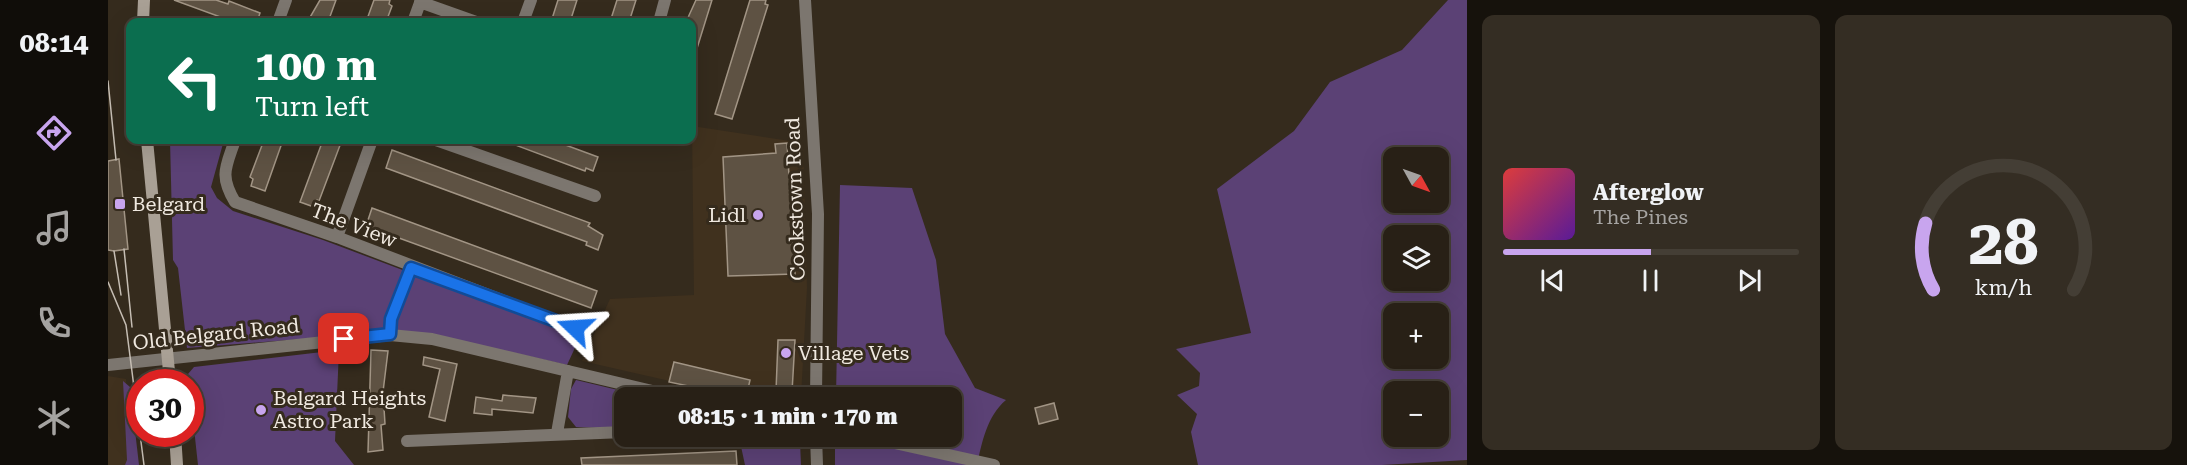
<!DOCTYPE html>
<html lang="en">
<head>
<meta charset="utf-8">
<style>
	:root { --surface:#282016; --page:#342d23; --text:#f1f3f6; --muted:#a5a3a1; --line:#443e35; --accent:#c8a5ee }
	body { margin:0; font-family:"Roboto Serif",serif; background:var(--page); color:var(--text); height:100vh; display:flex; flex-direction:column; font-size:22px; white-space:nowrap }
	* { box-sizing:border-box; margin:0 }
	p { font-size:20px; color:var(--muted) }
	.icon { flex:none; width:33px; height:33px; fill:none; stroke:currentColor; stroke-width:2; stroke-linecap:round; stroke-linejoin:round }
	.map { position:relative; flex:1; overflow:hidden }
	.drawer { display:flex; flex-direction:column; gap:15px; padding:15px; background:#16120c; width:720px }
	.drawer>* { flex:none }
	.top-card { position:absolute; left:18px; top:18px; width:570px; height:126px; border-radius:12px; box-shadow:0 6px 24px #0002,0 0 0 2px var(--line); background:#0b6e4f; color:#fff; overflow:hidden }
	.needle { width:39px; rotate:130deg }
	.buttons { position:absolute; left:1275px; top:147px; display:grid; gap:12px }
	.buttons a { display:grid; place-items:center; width:66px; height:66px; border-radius:12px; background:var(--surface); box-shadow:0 6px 24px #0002,0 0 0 2px var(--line); font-size:30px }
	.speed { position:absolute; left:18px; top:369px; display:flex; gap:12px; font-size:30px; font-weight:700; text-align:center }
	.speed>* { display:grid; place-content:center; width:78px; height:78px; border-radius:50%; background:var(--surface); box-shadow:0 6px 24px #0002,0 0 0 2px var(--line); line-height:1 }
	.speed .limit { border:9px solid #d22; background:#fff; color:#111 }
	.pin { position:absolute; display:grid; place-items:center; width:51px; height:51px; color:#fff; margin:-26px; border-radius:12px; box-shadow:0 3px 9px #0006 }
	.me { position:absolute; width:66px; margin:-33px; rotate:290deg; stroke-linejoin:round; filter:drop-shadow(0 0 4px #0008) }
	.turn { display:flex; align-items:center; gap:21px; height:126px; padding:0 30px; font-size:27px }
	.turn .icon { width:78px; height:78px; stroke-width:2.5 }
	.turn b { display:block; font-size:42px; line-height:51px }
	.drawer .card { flex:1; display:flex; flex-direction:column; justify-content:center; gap:9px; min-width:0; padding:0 21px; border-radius:12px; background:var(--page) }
	.drawer .dial { align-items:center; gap:0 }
	.dial svg { height:156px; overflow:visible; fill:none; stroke:var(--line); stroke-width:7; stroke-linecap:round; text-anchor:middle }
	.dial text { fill:var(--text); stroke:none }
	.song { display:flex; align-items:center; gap:18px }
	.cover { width:72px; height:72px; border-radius:9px; background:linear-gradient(135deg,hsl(0 70% 55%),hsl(270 70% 35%)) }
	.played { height:6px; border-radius:3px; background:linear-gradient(90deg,var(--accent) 50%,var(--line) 50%) }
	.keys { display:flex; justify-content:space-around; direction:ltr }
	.drawer .tiles { flex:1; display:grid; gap:15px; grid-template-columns:repeat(2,1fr) }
	.trip { position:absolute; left:506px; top:387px; width:348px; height:60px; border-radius:12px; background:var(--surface); box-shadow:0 6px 24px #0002,0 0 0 2px var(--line); font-weight:800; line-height:60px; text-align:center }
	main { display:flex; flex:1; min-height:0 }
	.tabs { display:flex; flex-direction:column; width:108px; justify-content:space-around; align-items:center; background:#100d09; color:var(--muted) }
	.tabs .icon { width:42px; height:42px }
	.tabs .current { color:var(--accent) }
	.tabs b { font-size:27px; color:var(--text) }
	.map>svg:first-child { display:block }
</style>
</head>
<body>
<main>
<nav class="tabs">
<b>08:14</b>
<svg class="icon current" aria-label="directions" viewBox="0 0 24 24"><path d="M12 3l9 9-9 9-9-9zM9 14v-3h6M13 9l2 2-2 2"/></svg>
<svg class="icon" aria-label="music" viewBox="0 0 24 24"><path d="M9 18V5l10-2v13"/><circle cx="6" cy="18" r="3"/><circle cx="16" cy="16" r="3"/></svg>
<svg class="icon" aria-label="phone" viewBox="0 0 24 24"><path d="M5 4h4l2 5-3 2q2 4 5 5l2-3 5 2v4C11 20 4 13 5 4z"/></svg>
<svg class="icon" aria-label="climate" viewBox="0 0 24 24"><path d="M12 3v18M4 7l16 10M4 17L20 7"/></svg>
</nav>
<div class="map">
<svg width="1359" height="465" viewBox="0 0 1359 465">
	<rect width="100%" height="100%" fill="#352b1d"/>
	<path fill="#40311e" d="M584,126L695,143L699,288L693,397H632L474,361L502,299L586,295Z
		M0,376L18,379L22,465H0Z"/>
	<path fill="#5b4175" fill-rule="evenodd" d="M1340,0H1359V460L1274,465H1090L1083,432L1089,414L1069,395L1091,386L1092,373L1068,349L1143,333L1109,189L1186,131L1222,82L1294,50ZM1286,158H1330V202H1286ZM1286,236H1330V280H1286ZM1286,314H1330V358H1286ZM1286,392H1330V436H1286Z
		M62,140H116L103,187L109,198L125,211L215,240L472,337L459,365L323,334L233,336L79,348L70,268L65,260Z
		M732,185L804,188L828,260L837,334L867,388L898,400C879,416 874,442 869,465H727V437L843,436V398L728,397Z
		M231,350L227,441L246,465H90L80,374L86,367Z
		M468,380L539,397L516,398V429L468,427L460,417L463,389Z
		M15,381L22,387L31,465H17L19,460Z
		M631,437H687L692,442L693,465H637Z"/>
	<path fill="#5e5243" stroke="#a29585" stroke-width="1.5" d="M66,0H108L120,4L121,1L152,13L149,22H126Z
		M212,0H228L220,22H203L201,19Z
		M266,0H282L281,4L284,6L278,22H258Z
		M450,0H469L462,22H443Z
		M509,0H528L521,22H502Z
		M588,0H604L586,58L584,22H578Z
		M642,0H658L657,4L660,5L624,119L607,114Z
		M156,140H175L157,191L143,186L145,179L142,177Z
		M215,140H234L211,201L209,200L206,207L192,202Z
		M394,140H444L490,157L485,171L478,168L477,171Z
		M679,143L687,274L620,276L615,157L668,153L667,144Z
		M284,150L482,223L480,226L495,235L490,250L478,245L479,242L278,168Z
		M11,159L20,249L6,251L0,250V161Z
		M264,208L489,291L483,308L258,226Z
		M670,340H687L684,392L668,391Z
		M263,350L280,351L275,392L277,424L273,425L275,450L260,452Z
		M316,357L349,364L337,421L321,417L332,369L315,365Z
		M566,362L642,380L638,398L561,382Z
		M395,395L428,398L425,413L384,409V415L366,413L368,397L394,401Z
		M946,403L950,419L931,424L927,408Z
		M628,451L629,465H474L473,458Z"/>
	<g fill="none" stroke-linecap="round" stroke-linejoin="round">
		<path stroke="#7c766f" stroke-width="12" d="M312,2L368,22
			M170,22L178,0
			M305,22L313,0
			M415,22L423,0
			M551,22L557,0
			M127,140C118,167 111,175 127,202L229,237L467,328
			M328,140L487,196
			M229,237L264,140
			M282,335L283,319L303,268
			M0,365L282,335L324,339L574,398
			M449,433L460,371
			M755,436L886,465
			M299,441L516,432"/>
		<path stroke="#7c766f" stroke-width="12" d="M697,0L710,214L708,398
			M708,436L709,465"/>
		<path stroke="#a9a095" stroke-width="12" d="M35,22L36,0
			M39,140L62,382
			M67,434L69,465"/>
		<path stroke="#c6beb4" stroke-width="1.5" d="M0,81L8,160
			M16,249L24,327
			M6,251L13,295
			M0,282L18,325L36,465"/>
	</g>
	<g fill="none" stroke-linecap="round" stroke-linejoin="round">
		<g stroke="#114b97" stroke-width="15">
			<path id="route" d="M236,339L282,334L283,319L303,268L467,328"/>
		</g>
		<use href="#route" stroke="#1a73e8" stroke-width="10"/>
	</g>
	<g fill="#c8a5ee" stroke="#352b1d" stroke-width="2">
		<rect x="6" y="198" width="12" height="12" rx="3"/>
		<circle cx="650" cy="215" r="6"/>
		<circle cx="678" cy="353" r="6"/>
		<circle cx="153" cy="410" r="6"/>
	</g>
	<g text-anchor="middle" stroke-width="6" stroke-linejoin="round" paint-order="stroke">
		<g font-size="20" fill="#f0e9e0" stroke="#352b1d">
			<text transform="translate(687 199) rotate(-92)" y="7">Cookstown Road</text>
			<text transform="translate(246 225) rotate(21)" y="7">The View</text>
			<text transform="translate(108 334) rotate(-6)" y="7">Old Belgard Road</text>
		</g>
		<g font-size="20" fill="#f0e9e0" stroke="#352b1d" text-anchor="start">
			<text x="24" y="211">Belgard</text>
			<text x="638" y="222" text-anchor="end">Lidl</text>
			<text x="690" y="360">Village Vets</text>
			<text x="165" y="405">Belgard Heights<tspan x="165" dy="23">Astro Park</tspan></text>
		</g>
	</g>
</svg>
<div class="buttons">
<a><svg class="needle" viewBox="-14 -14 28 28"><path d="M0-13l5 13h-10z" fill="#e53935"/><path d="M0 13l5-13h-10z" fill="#a5a3a1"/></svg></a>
<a><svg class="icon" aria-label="layers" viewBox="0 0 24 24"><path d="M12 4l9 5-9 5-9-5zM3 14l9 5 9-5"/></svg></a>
<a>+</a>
<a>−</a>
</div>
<div class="speed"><div class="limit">30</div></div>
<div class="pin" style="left:236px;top:339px;background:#d93025"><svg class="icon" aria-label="arrive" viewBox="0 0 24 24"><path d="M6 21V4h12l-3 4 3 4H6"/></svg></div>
<svg class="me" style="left:467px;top:328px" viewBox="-20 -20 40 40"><path d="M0-17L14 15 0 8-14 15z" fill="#1a73e8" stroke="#fff" stroke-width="4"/></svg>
<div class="trip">08:15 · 1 min · 170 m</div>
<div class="top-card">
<div class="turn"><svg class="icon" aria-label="left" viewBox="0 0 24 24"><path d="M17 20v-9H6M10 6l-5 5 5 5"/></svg><div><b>100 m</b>Turn left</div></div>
</div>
</div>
<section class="drawer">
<div class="tiles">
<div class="card">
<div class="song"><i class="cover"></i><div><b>Afterglow</b><p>The Pines</p></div></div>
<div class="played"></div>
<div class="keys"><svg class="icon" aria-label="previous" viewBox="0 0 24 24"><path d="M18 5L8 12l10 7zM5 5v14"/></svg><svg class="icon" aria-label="pause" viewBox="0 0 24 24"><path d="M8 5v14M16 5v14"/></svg><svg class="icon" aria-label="next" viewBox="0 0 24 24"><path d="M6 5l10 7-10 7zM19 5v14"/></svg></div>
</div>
<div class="card dial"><svg viewBox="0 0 100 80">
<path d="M14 69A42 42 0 1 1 86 69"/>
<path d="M14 69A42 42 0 0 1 10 35" stroke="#c8a5ee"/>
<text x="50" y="56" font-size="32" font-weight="700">28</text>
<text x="50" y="72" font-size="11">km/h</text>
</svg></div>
</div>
</section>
</main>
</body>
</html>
